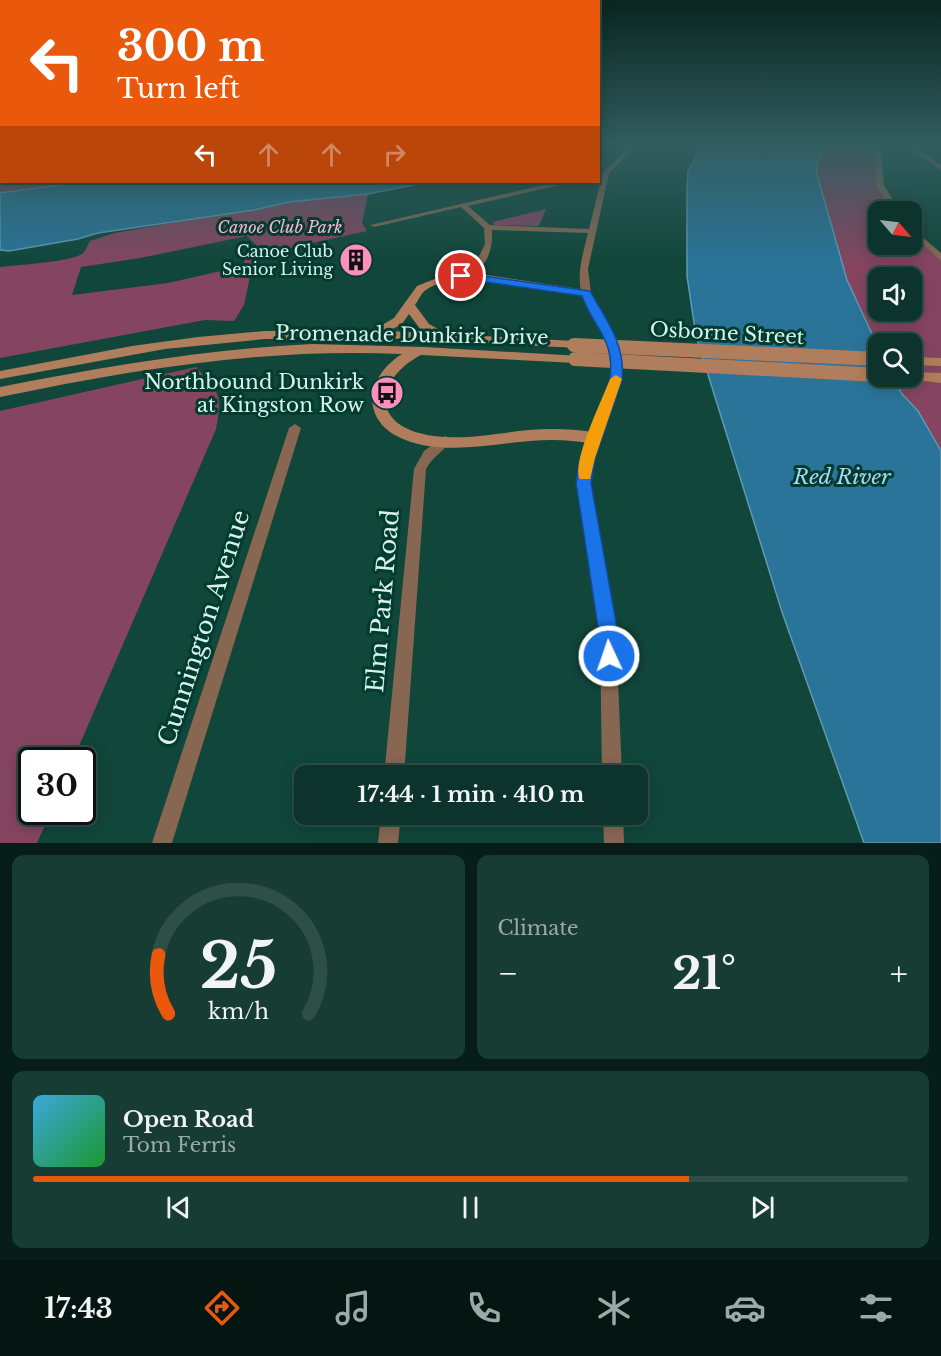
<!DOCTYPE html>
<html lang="en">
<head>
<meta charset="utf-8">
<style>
	:root { --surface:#0d342c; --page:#163c34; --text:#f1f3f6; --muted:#9aaaa9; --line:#2d4f48; --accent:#ea580c }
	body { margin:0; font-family:"Libre Baskerville",serif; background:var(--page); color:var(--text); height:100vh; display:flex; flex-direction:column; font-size:22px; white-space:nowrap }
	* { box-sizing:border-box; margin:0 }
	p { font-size:20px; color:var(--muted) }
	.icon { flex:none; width:33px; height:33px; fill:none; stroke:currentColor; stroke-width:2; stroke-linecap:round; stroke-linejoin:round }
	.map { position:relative; height:843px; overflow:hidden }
	.side { display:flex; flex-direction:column; gap:12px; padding:12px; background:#071d18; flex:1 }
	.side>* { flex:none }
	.banner { position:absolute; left:0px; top:0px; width:600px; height:183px; box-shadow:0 3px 15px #0003,0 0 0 2px var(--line); background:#ea580c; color:#fff; overflow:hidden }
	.needle { width:39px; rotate:118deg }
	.fabs { position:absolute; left:868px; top:201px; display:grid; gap:12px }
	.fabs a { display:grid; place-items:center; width:54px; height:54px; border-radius:12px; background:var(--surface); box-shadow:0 3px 15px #0003,0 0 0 2px var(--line); font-size:30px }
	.speed { position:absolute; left:18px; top:747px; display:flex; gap:12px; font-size:30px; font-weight:700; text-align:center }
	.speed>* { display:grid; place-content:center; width:78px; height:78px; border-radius:50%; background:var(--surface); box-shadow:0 3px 15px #0003,0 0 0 2px var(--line); line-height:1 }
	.speed .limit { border:3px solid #111; border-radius:9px; background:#fff; color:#111 }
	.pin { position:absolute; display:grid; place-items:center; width:51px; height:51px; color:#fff; margin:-26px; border:3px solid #fff; border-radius:50%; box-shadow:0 2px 6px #0007 }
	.me { position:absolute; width:66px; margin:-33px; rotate:357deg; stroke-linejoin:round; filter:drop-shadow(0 0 4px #0008) }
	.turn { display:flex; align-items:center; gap:21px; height:126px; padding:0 18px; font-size:27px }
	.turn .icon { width:78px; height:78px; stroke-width:2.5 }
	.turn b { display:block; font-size:42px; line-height:51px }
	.lanes { display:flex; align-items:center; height:57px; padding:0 18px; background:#0003; justify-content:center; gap:30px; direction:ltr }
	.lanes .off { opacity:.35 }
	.big { font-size:45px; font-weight:700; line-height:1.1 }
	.side .tile { flex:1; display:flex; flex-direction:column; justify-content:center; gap:9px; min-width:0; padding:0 21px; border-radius:12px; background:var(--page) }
	.side .dial { align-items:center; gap:0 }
	.dial svg { height:156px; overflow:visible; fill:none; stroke:var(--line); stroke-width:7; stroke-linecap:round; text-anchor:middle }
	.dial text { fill:var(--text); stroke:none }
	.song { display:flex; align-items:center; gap:18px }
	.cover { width:72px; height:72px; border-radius:9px; background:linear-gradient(135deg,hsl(200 70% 55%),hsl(130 70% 35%)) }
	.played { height:6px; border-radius:3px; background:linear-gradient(90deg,var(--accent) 75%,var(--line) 75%) }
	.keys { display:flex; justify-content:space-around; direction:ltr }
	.heat { display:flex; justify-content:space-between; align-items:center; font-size:33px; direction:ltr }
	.side .tiles { flex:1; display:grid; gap:12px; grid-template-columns:1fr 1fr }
	.tile:last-child { grid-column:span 2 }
	.trip { position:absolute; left:294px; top:765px; width:354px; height:60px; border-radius:12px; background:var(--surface); box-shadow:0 3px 15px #0003,0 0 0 2px var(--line); font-weight:700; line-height:60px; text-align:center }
	.dock { display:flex; height:96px; justify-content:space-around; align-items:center; background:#051512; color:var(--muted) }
	.dock .icon { width:42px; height:42px }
	.dock .active { color:var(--accent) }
	.dock b { font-size:27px; color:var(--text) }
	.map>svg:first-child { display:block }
</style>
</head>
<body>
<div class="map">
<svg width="941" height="843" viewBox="0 0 941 843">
	<rect width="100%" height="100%" fill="#11463a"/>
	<path fill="#854560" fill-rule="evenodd" d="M822,146H878V176L896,211L879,212V244H912V230L941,258V451L918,411L902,394L893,377L912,376V344H879V349L847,280L816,170ZM879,278H912V310H879Z
		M0,154L2,182H84L0,193Z
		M368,194L362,223L367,231L280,250L258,247L247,236L140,258L81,267L72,295L168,283L243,266L245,259L254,258L244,305L234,321L205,320L0,358V267C16,265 74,262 83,253C86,250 88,244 90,241L115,233L289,202Z
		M546,209L539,226L495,225L492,222Z
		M196,367C219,394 223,392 216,429L73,760H32V812H51L37,843H0V411Z"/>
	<path fill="#2a7499" stroke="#5e9ab1" stroke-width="1.5" d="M702,146H822L816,171L847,280L879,349V376L893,377L902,394L918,411L941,451V843H864L782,612L696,336L687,276V189L688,171Z
		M84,182H428L368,194L289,202L254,210L98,233L78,239L9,251L0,250V193Z"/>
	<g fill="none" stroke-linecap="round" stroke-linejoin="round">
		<path fill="#876752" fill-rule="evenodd" d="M631,146H637L609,173L588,269L591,293L595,304L617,339L622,369L616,399L593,458L591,483L616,633L622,776H602L600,633L577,483C579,474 579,464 582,456C590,430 611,395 611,368C612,333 587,320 581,292C577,272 583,253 588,233L492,230C493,243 490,261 478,269L474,266L485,244L484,228L461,207L374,227L370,225L557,182H567L564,184L468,206L490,225L589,229L603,172Z
			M875,146H881L884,185L900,212H892L876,185Z
			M906,146H913L941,165V170Z
			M0,151H2V155H0Z
			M912,228L941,253V261L912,234Z
			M295,424L301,428L172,843H152L289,428Z
			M445,436L449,438L451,441C443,452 434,455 426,469L404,776H384L414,469L424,451Z
			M381,814H401L398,843H378Z
			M603,814H623L624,843H604Z"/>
		<path fill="#b07e5c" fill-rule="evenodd" d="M473,273L586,290L592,293L586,296C548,291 456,267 426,290C421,293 418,301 415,305L429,324L447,334L574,341L580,345L579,348L381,338L265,339L165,349L0,379V371L132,346L198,337L265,331H372L394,318L417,286L447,274ZM409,314L421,330L426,333L389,331L402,324Z
			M312,344L424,347L580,356L582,359L580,362L575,363L421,355C382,375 367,418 419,433C453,443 495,433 529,430C551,428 572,429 594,432L599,434L602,438L599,442L594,444C572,440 552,439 530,441C491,444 449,454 411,442C361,427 361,380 402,354C262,348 137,369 0,397V387C103,367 206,349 312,344Z
			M912,357L941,358V366L912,365Z
			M912,372L941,373V383L907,379L905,376H912Z"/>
		<path stroke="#b07e5c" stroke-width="14" d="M574,345L879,359
			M575,359L879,375"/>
	</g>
	<linearGradient id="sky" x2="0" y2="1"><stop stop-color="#092620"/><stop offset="0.55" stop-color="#325d60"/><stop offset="1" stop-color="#325d60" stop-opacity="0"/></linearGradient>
	<rect width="941" height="264" fill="url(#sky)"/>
	<path fill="#1a73e8" stroke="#114b97" stroke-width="1.5" d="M461,273L590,291C606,319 626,345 622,380L595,458L591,483L618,633V656L616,663L609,666L602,663L599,656V633L576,483L580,458L610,380C615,338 594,329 582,296L458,278V274Z"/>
	<path fill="#f59e0b" d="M616,375L622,379L595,458L590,479H580C571,463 603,398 610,379Z"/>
	<defs>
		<g id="building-disc" transform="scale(1.725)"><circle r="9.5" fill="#fe8ebc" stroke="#023b30"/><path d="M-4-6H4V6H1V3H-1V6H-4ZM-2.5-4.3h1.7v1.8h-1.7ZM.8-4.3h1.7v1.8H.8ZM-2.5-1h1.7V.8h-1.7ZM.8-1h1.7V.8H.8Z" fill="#111"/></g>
		<g id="bus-disc" transform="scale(1.725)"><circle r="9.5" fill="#fe8ebc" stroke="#023b30"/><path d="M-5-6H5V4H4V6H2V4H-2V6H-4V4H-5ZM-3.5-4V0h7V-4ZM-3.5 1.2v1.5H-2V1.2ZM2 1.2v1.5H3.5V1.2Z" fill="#111"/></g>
	</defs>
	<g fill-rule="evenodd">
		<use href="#building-disc" x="356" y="260"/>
		<use href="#bus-disc" x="387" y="393"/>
	</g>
	<g text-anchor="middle" stroke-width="6" stroke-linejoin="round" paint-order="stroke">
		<g font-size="16" font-style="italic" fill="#fdb6d1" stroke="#023b30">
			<text x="280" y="233">Canoe Club Park</text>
		</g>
		<g font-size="16" fill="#d8f2ea" stroke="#023b30" text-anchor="end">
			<text x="333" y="257">Canoe Club<tspan x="333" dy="18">Senior Living</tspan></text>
		</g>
		<g font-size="20" fill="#d8f2ea" stroke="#023b30">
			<text transform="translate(727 333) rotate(3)" y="7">Osborne Street</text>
			<text transform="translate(412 335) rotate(1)" y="7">Promenade Dunkirk Drive</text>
		</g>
		<g font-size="20" fill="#d8f2ea" stroke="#023b30" text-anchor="end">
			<text x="364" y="389">Northbound Dunkirk<tspan x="364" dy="23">at Kingston Row</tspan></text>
		</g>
		<g font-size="21" font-style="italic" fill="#acd7f2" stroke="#023b30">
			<text x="842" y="484">Red River</text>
		</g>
		<g font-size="24" fill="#d8f2ea" stroke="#023b30">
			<text transform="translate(383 601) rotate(-85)" y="8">Elm Park Road</text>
			<text transform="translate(204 628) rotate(-72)" y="8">Cunnington Avenue</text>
		</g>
	</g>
</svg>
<div class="fabs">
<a><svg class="needle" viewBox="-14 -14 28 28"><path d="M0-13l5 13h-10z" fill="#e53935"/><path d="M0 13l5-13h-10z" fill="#9aaaa9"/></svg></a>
<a><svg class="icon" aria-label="sound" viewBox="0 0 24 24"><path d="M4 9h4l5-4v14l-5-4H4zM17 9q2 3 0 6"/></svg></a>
<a><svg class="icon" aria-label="search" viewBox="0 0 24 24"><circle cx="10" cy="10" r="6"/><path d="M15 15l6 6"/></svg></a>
</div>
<div class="speed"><div class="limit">30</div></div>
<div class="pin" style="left:461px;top:276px;background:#d93025"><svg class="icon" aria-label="arrive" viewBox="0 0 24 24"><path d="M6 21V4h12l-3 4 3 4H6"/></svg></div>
<svg class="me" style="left:609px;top:656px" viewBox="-20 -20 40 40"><circle r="17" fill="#1a73e8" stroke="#fff" stroke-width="3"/><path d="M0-11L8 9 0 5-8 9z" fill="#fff"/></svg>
<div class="trip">17:44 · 1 min · 410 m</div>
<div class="banner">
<div class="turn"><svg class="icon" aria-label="left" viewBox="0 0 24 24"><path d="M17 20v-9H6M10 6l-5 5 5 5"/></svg><div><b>300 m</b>Turn left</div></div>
<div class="lanes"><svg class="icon" aria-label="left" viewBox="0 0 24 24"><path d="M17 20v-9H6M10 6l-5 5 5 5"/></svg><svg class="icon off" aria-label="ahead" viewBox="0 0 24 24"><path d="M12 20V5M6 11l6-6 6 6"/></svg><svg class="icon off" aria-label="ahead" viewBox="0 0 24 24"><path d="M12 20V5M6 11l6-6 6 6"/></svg><svg class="icon off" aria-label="right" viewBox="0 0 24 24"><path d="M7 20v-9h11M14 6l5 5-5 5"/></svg></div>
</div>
</div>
<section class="side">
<div class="tiles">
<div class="tile dial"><svg viewBox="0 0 100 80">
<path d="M14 69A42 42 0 1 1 86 69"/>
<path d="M14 69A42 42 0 0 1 9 39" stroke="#ea580c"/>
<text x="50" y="56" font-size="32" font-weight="700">25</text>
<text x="50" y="72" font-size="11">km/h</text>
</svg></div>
<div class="tile"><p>Climate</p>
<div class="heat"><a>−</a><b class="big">21°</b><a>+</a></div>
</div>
<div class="tile">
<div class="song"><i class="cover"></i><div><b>Open Road</b><p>Tom Ferris</p></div></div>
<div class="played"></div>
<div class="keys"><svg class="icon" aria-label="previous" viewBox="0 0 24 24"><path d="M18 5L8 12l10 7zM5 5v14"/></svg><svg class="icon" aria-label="pause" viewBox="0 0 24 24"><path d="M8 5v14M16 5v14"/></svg><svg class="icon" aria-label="next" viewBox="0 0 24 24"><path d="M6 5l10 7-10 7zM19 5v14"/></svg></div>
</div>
</div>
</section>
<nav class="dock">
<b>17:43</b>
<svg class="icon active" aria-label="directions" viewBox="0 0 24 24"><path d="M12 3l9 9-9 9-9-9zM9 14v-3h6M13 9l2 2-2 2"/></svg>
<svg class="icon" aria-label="music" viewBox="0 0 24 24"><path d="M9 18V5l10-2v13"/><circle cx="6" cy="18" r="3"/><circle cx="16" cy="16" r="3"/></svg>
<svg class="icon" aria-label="phone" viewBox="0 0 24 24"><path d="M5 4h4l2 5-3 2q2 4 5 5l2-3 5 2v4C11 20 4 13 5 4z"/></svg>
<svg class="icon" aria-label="climate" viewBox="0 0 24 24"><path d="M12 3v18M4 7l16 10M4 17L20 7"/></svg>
<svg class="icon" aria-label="car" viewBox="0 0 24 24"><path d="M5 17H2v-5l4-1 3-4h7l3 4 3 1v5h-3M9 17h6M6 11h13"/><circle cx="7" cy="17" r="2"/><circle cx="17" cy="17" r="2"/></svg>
<svg class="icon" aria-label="filters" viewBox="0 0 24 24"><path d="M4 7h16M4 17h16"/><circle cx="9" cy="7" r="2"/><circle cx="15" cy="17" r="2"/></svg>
</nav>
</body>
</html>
